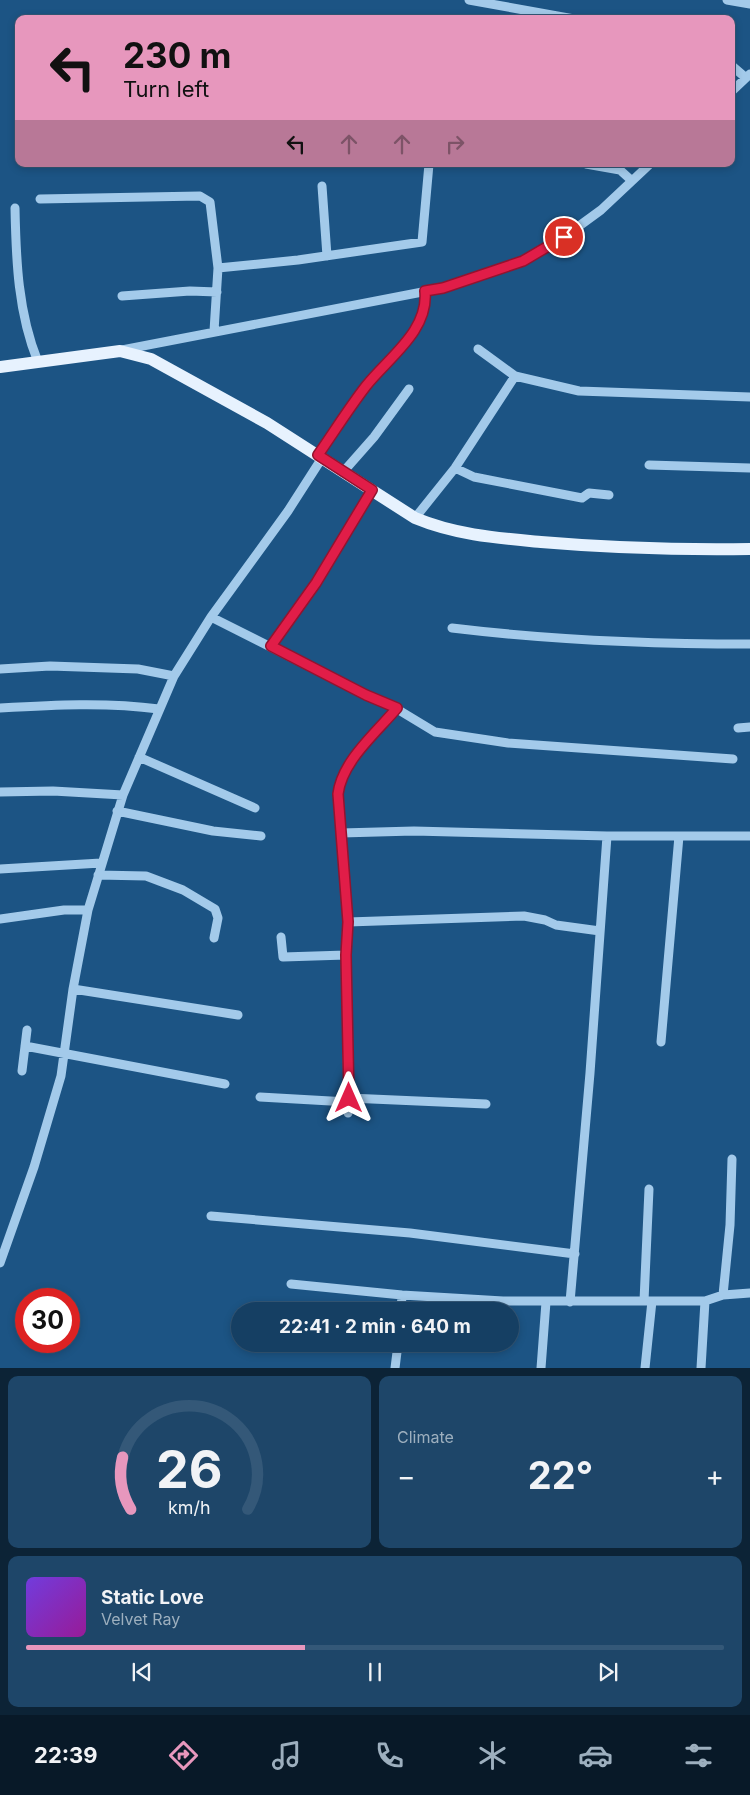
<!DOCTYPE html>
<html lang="en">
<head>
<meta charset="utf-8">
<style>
	:root { --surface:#153f63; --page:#1e4669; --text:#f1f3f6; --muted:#9dafbe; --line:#345878; --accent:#e797bd }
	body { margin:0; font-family:Inter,sans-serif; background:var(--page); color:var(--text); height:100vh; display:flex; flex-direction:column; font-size:19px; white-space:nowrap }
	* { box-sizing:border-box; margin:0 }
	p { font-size:16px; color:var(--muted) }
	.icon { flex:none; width:28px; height:28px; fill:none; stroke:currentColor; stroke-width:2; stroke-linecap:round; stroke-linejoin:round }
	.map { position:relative; height:1368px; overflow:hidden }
	.details { display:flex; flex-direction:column; gap:8px; padding:8px; background:#0c2336; flex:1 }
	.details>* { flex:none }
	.guide { position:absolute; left:15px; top:15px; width:720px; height:152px; border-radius:10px; box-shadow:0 2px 8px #0003,0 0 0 1px var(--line); background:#e797bd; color:#111; overflow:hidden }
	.speed { position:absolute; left:15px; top:1288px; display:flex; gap:10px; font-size:25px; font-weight:700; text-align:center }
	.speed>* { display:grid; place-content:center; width:65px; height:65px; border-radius:50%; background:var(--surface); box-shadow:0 2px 8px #0003,0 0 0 1px var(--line); line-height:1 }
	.speed .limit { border:8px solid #d22; background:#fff; color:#111 }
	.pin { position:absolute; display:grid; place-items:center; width:42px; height:42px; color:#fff; margin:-21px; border:2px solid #fff; border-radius:50%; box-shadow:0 1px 5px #0007 }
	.me { position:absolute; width:55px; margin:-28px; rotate:0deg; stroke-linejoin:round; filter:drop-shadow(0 0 4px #0008) }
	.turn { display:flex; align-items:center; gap:18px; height:105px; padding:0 25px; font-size:22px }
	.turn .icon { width:65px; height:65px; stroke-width:2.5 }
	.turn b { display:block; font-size:35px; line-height:42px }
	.lanes { display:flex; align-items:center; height:48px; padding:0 25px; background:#0003; justify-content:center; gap:25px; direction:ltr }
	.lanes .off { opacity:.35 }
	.big { font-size:38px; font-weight:700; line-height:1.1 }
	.details .widget { flex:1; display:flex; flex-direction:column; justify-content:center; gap:8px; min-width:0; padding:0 18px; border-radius:10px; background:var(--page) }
	.details .dial { align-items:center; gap:0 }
	.dial svg { height:130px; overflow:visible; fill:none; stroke:var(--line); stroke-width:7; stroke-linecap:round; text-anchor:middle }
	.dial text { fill:var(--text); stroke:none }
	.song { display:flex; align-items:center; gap:15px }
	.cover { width:60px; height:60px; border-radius:8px; background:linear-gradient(135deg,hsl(260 70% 55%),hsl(300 70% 35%)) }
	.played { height:5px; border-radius:2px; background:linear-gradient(90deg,var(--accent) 40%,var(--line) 40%) }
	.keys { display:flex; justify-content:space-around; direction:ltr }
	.heat { display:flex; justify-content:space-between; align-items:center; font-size:28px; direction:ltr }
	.details .tiles { flex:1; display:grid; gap:8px; grid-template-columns:1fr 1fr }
	.widget:last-child { grid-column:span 2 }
	.trip { position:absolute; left:231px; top:1302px; width:288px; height:50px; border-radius:25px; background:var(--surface); box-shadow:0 2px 8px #0003,0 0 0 1px var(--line); font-weight:700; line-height:50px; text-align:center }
	.tabs { display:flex; height:80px; justify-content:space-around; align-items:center; background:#081928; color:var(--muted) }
	.tabs .icon { width:35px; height:35px }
	.tabs .selected { color:var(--accent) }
	.tabs b { font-size:22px; color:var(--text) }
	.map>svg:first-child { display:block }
</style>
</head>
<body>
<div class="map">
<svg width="750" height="1368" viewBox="0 0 750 1368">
	<rect width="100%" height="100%" fill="#1c5484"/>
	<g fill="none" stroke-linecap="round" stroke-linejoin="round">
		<path stroke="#a3caea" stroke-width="9" d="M469,0L574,19
			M727,0L750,4
			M731,65L746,78
			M731,92L750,74
			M586,164L620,170L631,180
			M322,186L327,256
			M40,199L200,196L210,202L218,268L214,331
			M15,208C16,260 18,313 38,362
			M218,268L298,260L422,242L429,164
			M122,296L190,291L217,292
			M478,349L515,376L579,391L750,397
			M122,350L443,288L523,261L564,237L601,210L650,164
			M317,455C334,432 349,408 366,386C388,358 429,331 425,291
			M649,465L750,468
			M455,468L474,477L582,498L589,493L609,495
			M344,471L374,437L409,389
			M415,518L455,468L515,376
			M211,617L366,695L397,709L435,732L508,743L733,759
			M452,628C551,640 650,644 750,644
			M271,646L315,583L372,490
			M0,669L50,666L138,669L174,676
			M0,708C53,705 106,702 159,709
			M738,728L750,727
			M139,757L255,808
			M0,792L53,791L123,795
			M117,811L213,831L261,836
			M341,833L414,831L607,836H750
			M0,869L101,863
			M98,875L146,876L183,890L215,909L218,918L214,938
			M0,919L64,910H88
			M348,922L524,916L545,920L556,925L600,931
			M281,937L283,957L346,955
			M73,989L238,1015
			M661,1042L679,836
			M25,1046L225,1084
			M22,1071L27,1030
			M260,1097L348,1102
			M349,1098L486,1104
			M348,1113L346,955L348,922L338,794C342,761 376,733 397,709
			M211,1216L410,1233L575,1254
			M0,1263L34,1167L61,1076L73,989L88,910L123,795L174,676L211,617L288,511L322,458
			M291,1284L402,1295L503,1301H705L723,1295L750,1293
			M723,1295L730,1225L732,1159
			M644,1301L649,1189
			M570,1302L590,1073L607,836
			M401,1311L402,1295
			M395,1368L398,1344
			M541,1368L546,1302
			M645,1368L652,1301
			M701,1368L705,1301"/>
		<path stroke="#e7f2fe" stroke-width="12" d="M0,367L120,351L151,359L267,423L415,518C456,535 497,538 541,542C611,548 680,550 750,549"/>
	</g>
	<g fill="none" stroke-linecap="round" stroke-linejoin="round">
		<g stroke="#92132f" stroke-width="12">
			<path id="route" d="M349,1098L346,955L348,922L338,794C342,761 376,733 397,708L366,695L271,646L316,583L372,490L318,455C334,432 349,408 366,386C388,358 429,331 425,291L443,288L523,261L564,237"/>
		</g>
		<use href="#route" stroke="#e11d48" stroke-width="9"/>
	</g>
</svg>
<div class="speed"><div class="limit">30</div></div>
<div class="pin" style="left:564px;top:237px;background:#d93025"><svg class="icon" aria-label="arrive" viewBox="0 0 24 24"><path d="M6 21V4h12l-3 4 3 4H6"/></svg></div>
<svg class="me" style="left:349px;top:1098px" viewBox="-20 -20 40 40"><path d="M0-17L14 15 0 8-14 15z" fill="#e11d48" stroke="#fff" stroke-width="4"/></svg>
<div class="trip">22:41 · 2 min · 640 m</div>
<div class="guide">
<div class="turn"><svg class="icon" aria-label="left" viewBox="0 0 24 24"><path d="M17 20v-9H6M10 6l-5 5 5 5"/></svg><div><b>230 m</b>Turn left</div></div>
<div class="lanes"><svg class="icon" aria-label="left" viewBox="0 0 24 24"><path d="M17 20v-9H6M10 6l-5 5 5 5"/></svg><svg class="icon off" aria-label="ahead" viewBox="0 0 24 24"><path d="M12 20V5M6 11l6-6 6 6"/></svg><svg class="icon off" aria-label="ahead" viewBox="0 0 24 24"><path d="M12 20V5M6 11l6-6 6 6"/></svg><svg class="icon off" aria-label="right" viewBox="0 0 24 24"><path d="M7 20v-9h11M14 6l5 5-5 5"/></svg></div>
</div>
</div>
<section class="details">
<div class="tiles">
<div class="widget dial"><svg viewBox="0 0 100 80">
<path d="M14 69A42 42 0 1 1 86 69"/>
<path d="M14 69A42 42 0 0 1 9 37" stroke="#e797bd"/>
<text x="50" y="56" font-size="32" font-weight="700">26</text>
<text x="50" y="72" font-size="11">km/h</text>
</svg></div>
<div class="widget"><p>Climate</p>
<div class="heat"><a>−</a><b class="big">22°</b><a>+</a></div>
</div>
<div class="widget">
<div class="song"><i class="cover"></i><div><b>Static Love</b><p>Velvet Ray</p></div></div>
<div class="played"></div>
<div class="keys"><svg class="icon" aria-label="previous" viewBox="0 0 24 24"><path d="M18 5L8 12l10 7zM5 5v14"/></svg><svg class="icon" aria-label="pause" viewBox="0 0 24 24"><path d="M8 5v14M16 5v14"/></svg><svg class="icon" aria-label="next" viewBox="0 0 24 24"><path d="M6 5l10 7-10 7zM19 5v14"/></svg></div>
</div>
</div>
</section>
<nav class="tabs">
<b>22:39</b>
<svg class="icon selected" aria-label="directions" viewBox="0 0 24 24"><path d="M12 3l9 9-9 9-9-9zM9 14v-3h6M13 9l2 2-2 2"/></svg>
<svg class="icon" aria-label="music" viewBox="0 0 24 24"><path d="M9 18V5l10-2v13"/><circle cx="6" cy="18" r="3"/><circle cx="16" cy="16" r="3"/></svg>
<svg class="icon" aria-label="phone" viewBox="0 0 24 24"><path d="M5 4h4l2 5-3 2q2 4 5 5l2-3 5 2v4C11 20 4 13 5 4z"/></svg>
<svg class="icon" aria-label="climate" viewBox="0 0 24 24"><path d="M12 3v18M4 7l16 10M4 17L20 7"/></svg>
<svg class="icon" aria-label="car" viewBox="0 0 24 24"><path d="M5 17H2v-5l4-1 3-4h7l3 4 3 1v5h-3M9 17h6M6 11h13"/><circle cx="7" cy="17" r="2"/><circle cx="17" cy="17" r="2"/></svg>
<svg class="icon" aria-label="filters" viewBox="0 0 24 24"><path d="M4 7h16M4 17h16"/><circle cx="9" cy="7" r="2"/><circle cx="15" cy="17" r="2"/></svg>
</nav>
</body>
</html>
